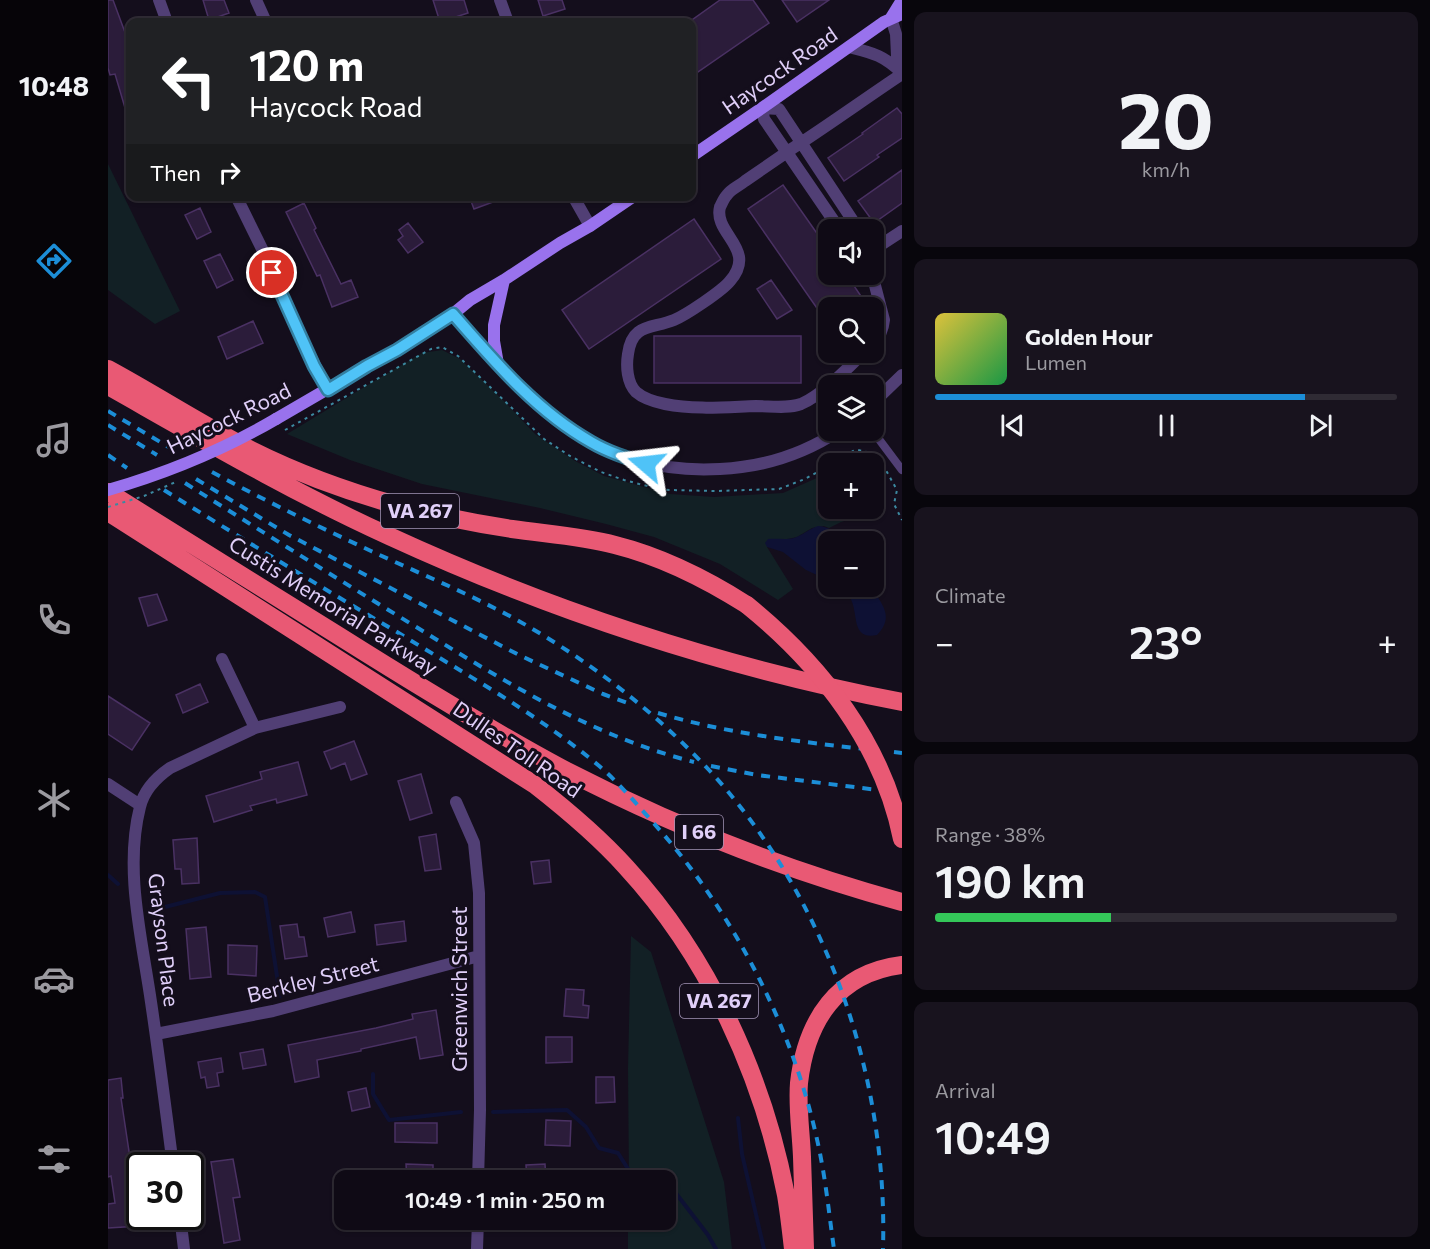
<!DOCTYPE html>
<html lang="en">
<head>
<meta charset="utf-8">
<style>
	:root { --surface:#0f0a15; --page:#18131e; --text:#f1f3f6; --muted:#9b9aa0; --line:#2f2b34; --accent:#1c8ed7 }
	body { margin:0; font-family:Commissioner,sans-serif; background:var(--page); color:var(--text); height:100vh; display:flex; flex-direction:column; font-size:22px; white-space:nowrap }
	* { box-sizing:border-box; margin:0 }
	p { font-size:20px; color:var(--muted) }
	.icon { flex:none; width:33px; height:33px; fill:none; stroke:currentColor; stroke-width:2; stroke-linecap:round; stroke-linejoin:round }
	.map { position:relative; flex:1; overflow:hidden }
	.side { display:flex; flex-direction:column; gap:12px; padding:12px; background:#08060c; width:528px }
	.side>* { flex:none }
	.hud { position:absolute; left:18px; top:18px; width:570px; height:183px; border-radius:12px; box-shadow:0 2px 4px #0004,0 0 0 2px var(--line); background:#202124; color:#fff; overflow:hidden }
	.buttons { position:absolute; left:710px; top:219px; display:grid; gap:12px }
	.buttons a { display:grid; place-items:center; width:66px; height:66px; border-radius:12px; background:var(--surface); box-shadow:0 2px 4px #0004,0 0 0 2px var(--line); font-size:30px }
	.speed { position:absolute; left:18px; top:1152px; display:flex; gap:12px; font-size:30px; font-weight:700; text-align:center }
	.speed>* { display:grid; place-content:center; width:78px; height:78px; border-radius:50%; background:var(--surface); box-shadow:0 2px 4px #0004,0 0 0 2px var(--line); line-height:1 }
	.speed .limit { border:3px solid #111; border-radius:9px; background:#fff; color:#111 }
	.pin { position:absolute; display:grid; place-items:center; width:51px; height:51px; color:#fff; margin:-26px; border:3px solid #fff; border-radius:50%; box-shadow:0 2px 6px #0007 }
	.me { position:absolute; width:66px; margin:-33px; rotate:287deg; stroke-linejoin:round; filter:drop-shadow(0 0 4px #0008) }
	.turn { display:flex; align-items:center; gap:21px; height:126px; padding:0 24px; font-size:27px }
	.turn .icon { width:78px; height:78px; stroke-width:2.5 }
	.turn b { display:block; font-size:42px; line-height:51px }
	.then { display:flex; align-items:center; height:57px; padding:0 24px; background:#0003; gap:12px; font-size:22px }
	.big { font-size:45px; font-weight:600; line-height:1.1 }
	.side .card { flex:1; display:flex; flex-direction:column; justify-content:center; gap:9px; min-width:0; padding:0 21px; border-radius:12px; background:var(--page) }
	.side .dial { align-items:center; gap:0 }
	.dial b { font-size:78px; line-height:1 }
	.song { display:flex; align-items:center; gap:18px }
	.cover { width:72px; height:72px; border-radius:9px; background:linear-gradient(135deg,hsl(50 70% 55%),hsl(140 70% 35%)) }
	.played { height:6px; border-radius:3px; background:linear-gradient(90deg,var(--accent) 80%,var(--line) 80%) }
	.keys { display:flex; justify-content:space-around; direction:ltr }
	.heat { display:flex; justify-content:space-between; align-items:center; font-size:33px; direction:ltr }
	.charge { height:9px; border-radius:4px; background:linear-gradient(90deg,#34c759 38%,var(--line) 0) }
	.trip { position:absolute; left:226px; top:1170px; width:342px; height:60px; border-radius:12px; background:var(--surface); box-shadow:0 2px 4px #0004,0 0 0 2px var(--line); font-weight:600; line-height:60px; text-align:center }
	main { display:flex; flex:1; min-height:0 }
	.tabs { display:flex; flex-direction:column; width:108px; justify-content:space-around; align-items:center; background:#060408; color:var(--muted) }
	.tabs .icon { width:42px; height:42px }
	.tabs .on { color:var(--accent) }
	.tabs b { font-size:27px; color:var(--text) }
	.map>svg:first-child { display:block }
</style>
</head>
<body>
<main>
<nav class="tabs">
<b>10:48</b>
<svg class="icon on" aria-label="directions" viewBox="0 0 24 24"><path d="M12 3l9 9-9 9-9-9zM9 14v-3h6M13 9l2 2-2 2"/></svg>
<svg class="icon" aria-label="music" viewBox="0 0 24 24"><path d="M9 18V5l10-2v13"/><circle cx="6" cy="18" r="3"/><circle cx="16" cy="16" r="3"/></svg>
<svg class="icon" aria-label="phone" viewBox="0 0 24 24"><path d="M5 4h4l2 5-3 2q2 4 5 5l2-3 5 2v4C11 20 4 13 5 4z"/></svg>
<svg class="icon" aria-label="climate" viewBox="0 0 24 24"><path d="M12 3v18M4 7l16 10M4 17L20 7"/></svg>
<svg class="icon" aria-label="car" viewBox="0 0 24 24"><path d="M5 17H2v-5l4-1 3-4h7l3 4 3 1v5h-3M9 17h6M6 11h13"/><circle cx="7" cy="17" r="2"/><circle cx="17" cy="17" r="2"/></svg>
<svg class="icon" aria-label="filters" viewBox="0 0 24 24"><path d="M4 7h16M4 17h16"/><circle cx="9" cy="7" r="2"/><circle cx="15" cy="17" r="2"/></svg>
</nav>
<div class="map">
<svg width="794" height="1249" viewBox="0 0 794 1249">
	<rect width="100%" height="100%" fill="#140e1c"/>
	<path fill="#122025" d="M0,164L72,311L47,324L0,290Z
		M334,350L352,359L397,402L427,434L467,461L496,476L562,494L606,497L675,493L720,473V508H765V468L778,495L775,509L733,522L721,528L716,526L704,528L689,537L675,540L659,547L685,589L670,600L612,564L546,537L498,524L432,508L314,484L242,460L179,434L268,380L314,353Z
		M523,936L543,952L616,1182L624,1249H520V1220H558V1180H521L520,1069Z"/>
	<path fill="#0e1134" d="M710,526C722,527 727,532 733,541L720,542V580L698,570L675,552L659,547L657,543L660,539C669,538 677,540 686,538C695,535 701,529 710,526Z
		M732,587H763C774,604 787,617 769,635C744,640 750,617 744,602C742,595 737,591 732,587Z"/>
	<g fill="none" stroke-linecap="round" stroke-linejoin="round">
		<path stroke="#0e1134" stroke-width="4" d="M0,875L10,884
			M43,906L57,907L112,893L147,892L157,897L172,996
			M265,1074V1094L281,1120L353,1112
			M385,1112L459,1110L478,1127L491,1148L510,1153L527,1180H535
			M630,1118L634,1154L656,1249
			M558,1183H560L600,1235L608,1249"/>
	</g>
	<path fill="#2b1c3a" stroke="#4a3163" stroke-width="1.5" d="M0,0H5L22,46V118H20L7,74L2,75L0,68Z
		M95,0H116L121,13L101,20Z
		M325,0H356L360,13L332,22Z
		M430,0H454L457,9L435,16Z
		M612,0H645L661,23L584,76V20Z
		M674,0H721L689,22Z
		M789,108L794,114V138L769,155L771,157L736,181L720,158L755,134L754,133Z
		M794,170V203L766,223L750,201Z
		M675,185L720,249V274H738L761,308H720V324L640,209Z
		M361,196H396V198L366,209Z
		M196,203L208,228L206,230L233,284L243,280L250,297L224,307L212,275L209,276L178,212Z
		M92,208L103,232L89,239L77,215Z
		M586,219L613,259L481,349L454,310Z
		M300,223L315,242L300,253L290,240L295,236L291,230Z
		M112,254L125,280L109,288L96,261Z
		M663,280L684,310L669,319L649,289Z
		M145,321L155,343L119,359L110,337Z
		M546,336H693V383H546Z
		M49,594L59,620L40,626L31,598Z
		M92,684L100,702L75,713L68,695Z
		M0,696L42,723L24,750L0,734Z
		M246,741L259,774L243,780L237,763L223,769L216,752Z
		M190,762L199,795L169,803L168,799L142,806L144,810L106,822L98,796L154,779L152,772Z
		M313,774L324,813L302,820L290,781Z
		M328,834L333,869L317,871L311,837Z
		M89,838L91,883L74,884L73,869H67L65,840Z
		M441,860L443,882L426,884L423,862Z
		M243,912L247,932L220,937L216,918Z
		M296,921L298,941L269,945L267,925Z
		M189,924L191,937H196L199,956L177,959L172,926Z
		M98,927L103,977L82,979L78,929Z
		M120,945L149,946L148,976L120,974Z
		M458,989L476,990L475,1005L481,1006L480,1018L456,1016Z
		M328,1010L335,1055L312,1059L308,1037L253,1049V1051L209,1060L211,1077L187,1082L180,1045L268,1028L305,1019L304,1014Z
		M438,1037H464V1062L438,1063Z
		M155,1049L158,1065L135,1069L132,1053Z
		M113,1058L115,1072L109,1073L111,1086L99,1088L97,1077L93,1078L90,1062Z
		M488,1077H506L507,1102L488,1103Z
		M13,1078L15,1098H13L22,1158H24L29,1202L32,1201V1226L0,1228V1204L7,1203L3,1176L0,1177V1080Z
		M258,1088L262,1107L244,1111L240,1092Z
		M438,1120L463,1121L462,1146L437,1145Z
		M287,1123H329V1143L287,1142Z
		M125,1159L132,1197L125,1198L132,1240L116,1243L103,1162Z
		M298,1164L325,1165V1180H299Z
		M437,1164L438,1180H419L418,1165Z
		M412,1220H455V1228L413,1230Z"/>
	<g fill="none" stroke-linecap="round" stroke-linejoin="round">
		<path stroke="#3c89a0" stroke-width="2" stroke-dasharray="3 4.5" stroke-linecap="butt" d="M177,430L323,349L334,347L350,356L436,439L462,456L493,472L516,480L547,488L561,490L608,491L671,489L697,479L720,466
			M724,464L745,451L750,450L763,453L769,457L775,465L789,490L786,504L794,520"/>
		<path stroke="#513f75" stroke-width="8" d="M764,430L794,470"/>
		<path stroke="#513f75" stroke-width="12" d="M51,0L59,22
			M148,0L158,22
			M392,0L400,22
			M783,18L788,34L789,56L794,71
			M741,47C765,53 775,55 794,73
			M128,196C138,216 147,235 157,255C178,300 195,346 220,390
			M465,196L482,226
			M732,230L656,119L654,108L671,109L751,230
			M765,250L794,231
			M764,274L776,320C775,330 772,337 765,344
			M345,314C421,402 486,476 612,469C656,467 696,454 732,430
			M756,352C740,368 713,396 693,404C679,409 662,406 648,406C618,407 587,410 557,404C547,402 536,399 528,392C519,383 518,366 520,354C524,323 544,329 566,320C578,315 614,291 622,281C650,249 605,234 612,207C614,203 616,198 619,195C623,189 631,186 637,181C653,170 669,159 685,148C722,124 758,98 794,74
			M765,403L794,375
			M114,659L147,728
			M0,784L32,805
			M348,802L366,843L371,893L372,1110L370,1180
			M48,1034L165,1011L371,956
			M65,1166C58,1111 51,1056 43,1002C34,939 16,870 32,807C36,790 49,777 62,768L147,728L232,707
			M72,1216L76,1249
			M369,1249L370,1220"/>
		<path stroke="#9972ed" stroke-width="12" d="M783,18L794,0
			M584,156L654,108L776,22L794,14
			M390,364L386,341V325L396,280
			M168,419L259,366L289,350L345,314L362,300L396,280L452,243L482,226L526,196"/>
		<path stroke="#e95974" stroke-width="18" d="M0,369C48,395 94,425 143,450C189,473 238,491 288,505C326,515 365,523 404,529C438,534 473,536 507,545C555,557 598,579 639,605
			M0,386C92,438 184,492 281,536C444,611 617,668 794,702
			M0,492C77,540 154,588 231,636C304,682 377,727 453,768C561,824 676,870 794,902
			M0,512L427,785C459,810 491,837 518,867C601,957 655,1076 678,1195C681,1213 683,1231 685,1249
			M697,1249C696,1218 695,1187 694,1157C693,1132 689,1107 691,1083C698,1021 729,973 794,965"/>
		<path stroke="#1c8ed7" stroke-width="4" stroke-dasharray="9 8" stroke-linecap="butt" d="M0,411L64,449
			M0,425L49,455
			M0,455L19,468
			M104,472C156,500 209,526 263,551C317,576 372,598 423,628C489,667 549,714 601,770C719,898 780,1076 775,1249
			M88,479L181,535L411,655L495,694L525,705
			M77,483C153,531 228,578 305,625C394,680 483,736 586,762
			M56,490C133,538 211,586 289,632C357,674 428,713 490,765C509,781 525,800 542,819C628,914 691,1037 714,1164C719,1192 722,1221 726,1249
			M550,713C617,733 686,741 756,749
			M786,752L794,753
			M603,766L649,775L770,790"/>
		<path stroke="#3c89a0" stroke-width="2" stroke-dasharray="3 4.5" stroke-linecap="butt" d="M0,507L36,496L70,481"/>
		<path stroke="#9972ed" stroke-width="12" d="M0,490C59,473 115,450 168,419"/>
		<path stroke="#e95974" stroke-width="18" d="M639,605C713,665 775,744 794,839"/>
	</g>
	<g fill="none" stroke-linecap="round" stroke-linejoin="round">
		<g stroke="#337fa1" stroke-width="15">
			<path id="route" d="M164,273L206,366L220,390L259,366L289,350L345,314C386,361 428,411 483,442C500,452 519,458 538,464"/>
		</g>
		<use href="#route" stroke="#4fc3f7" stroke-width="10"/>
	</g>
	<g text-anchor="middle" stroke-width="6" stroke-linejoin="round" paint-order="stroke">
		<g fill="#140e1c" stroke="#a395b7" stroke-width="1.5">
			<rect x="273" y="494" width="78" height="34" rx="4.5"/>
			<rect x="567" y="815" width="48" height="34" rx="4.5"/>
			<rect x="572" y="984" width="78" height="34" rx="4.5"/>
		</g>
		<g font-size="20" font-weight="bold" fill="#e0cff9">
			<text x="312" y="518">VA 267</text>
			<text x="591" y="839">I 66</text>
			<text x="611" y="1008">VA 267</text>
		</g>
		<g font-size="21" fill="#e0cff9" stroke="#140e1c">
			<text transform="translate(672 71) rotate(-35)" y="7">Haycock Road</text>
			<text transform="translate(121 419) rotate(-26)" y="7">Haycock Road</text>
			<text transform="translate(225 606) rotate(32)" y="7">Custis Memorial Parkway</text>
			<text transform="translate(409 750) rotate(35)" y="7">Dulles Toll Road</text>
			<text transform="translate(55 940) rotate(83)" y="7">Grayson Place</text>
			<text transform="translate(205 980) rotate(-14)" y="7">Berkley Street</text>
			<text transform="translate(352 989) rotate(-90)" y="7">Greenwich Street</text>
		</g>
	</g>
</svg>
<div class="buttons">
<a><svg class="icon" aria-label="sound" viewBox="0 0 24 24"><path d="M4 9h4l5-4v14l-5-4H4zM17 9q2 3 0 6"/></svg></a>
<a><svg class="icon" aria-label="search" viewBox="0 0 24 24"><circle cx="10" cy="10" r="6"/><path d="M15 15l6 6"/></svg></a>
<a><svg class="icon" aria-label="layers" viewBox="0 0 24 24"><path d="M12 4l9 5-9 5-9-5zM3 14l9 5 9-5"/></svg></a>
<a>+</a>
<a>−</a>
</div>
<div class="speed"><div class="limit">30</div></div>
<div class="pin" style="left:164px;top:273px;background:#d93025"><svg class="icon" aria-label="arrive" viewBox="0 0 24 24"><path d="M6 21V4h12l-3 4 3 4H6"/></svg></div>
<svg class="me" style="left:538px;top:464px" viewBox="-20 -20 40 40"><path d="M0-17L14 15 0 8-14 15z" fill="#4fc3f7" stroke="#fff" stroke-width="4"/></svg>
<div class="trip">10:49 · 1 min · 250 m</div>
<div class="hud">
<div class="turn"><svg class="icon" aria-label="left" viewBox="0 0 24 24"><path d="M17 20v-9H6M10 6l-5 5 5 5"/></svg><div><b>120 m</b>Haycock Road</div></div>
<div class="then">Then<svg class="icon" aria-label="right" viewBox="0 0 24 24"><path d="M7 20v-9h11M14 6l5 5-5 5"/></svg></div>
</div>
</div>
<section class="side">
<div class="card dial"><b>20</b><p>km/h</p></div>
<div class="card">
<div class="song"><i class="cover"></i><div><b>Golden Hour</b><p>Lumen</p></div></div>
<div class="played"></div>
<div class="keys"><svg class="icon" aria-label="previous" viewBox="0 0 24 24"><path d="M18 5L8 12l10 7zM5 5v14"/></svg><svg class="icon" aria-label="pause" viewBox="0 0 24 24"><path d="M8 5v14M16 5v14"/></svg><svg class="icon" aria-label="next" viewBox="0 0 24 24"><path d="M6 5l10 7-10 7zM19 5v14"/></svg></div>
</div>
<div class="card"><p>Climate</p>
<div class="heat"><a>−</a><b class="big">23°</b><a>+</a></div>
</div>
<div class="card"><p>Range · 38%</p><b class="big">190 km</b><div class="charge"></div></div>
<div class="card"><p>Arrival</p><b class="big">10:49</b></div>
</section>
</main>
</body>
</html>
